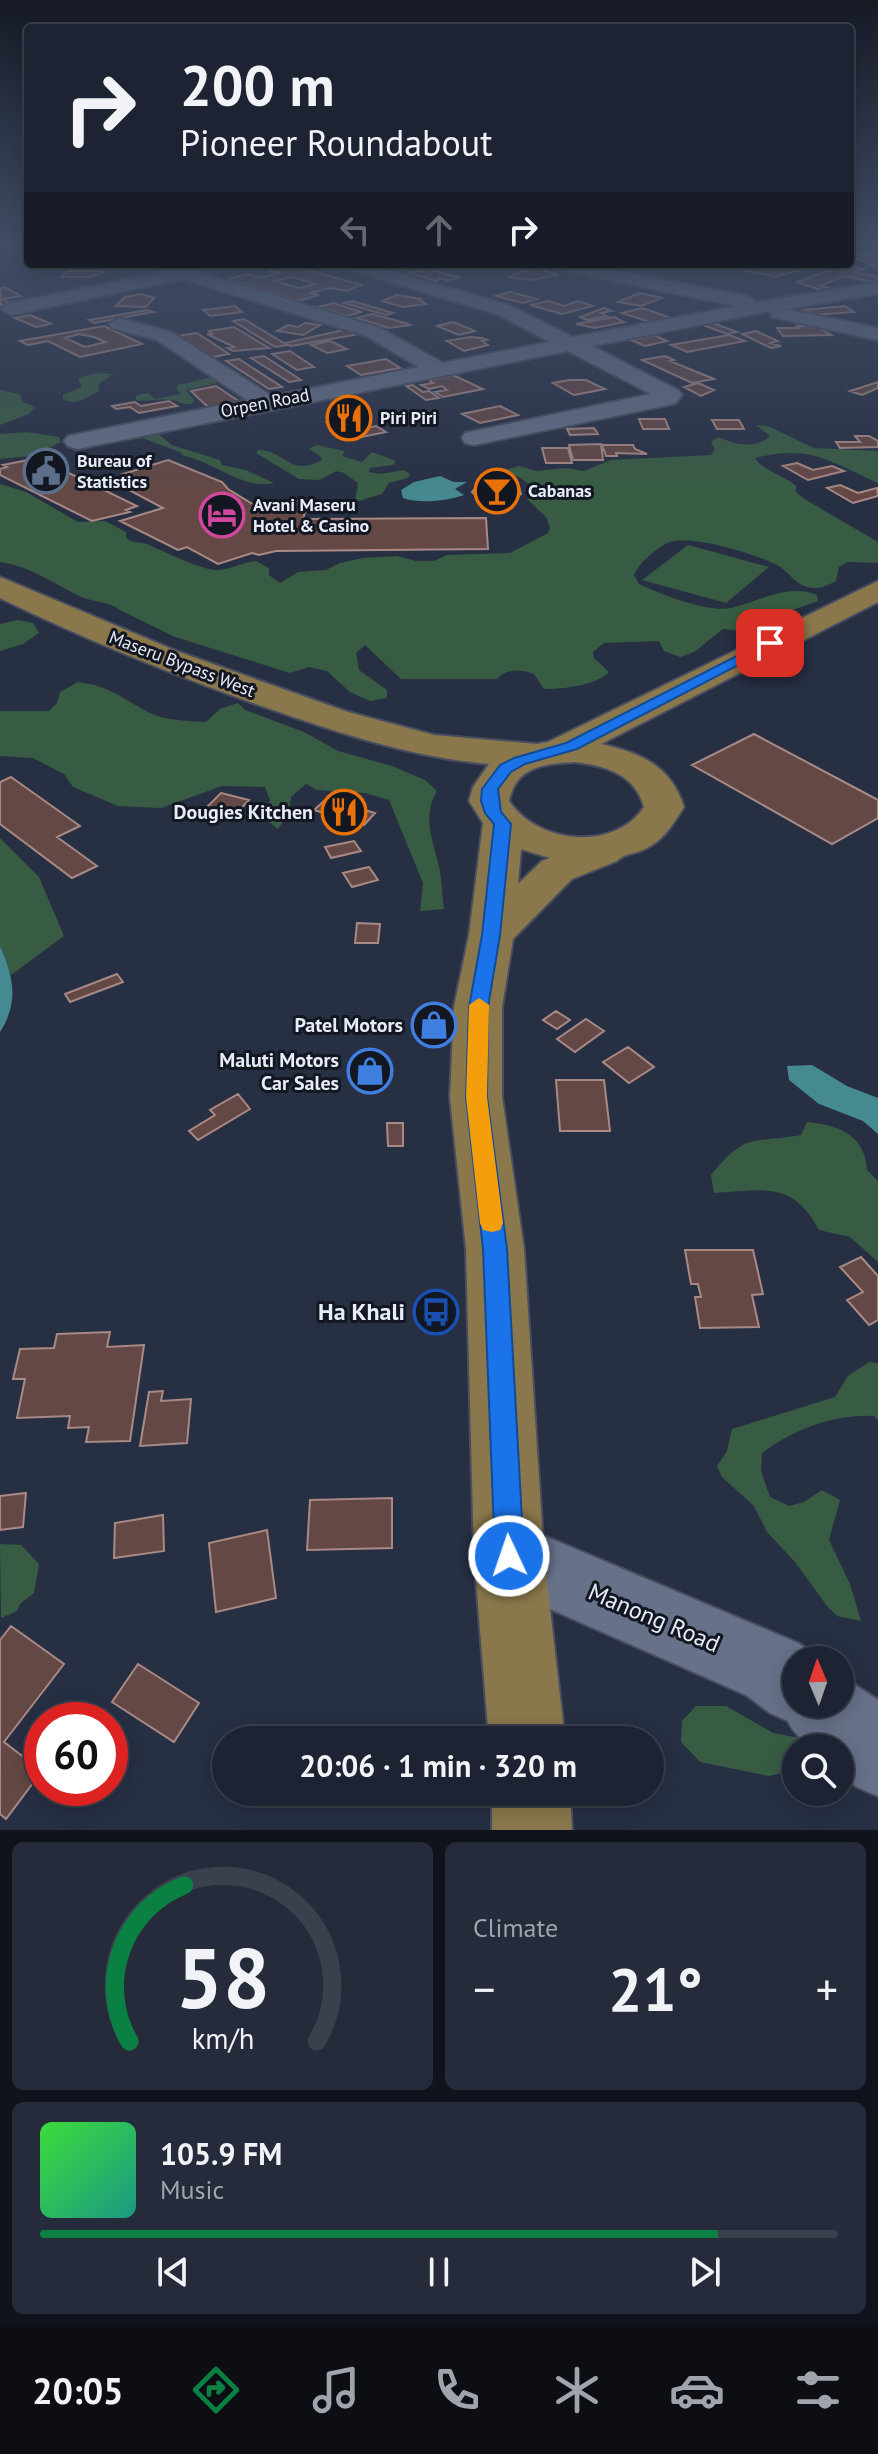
<!DOCTYPE html>
<html lang="en">
<head>
<meta charset="utf-8">
<style>
	:root { --surface:#1d2332; --page:#252b3a; --text:#f1f3f6; --muted:#a0a4ac; --line:#3b404d; --accent:#0b8043 }
	body { margin:0; font-family:"PT Sans",sans-serif; background:var(--page); color:var(--text); height:100vh; display:flex; flex-direction:column; font-size:30px; white-space:nowrap }
	* { box-sizing:border-box; margin:0 }
	p { font-size:26px; color:var(--muted) }
	.icon { flex:none; width:44px; height:44px; fill:none; stroke:currentColor; stroke-width:2; stroke-linecap:round; stroke-linejoin:round }
	.map { position:relative; height:1830px; overflow:hidden }
	.sheet { display:flex; flex-direction:column; gap:12px; padding:12px; background:#10131c; flex:1 }
	.sheet>* { flex:none }
	.banner { position:absolute; left:24px; top:24px; width:830px; height:244px; border-radius:8px; box-shadow:0 4px 20px #0003,0 0 0 2px var(--line); background:#1d2332; color:var(--text); overflow:hidden }
	.needle { width:52px; rotate:358deg }
	.fabs { position:absolute; left:782px; top:1646px; display:grid; gap:16px }
	.fabs a { display:grid; place-items:center; width:72px; height:72px; border-radius:50%; background:var(--surface); box-shadow:0 4px 20px #0003,0 0 0 2px var(--line); font-size:40px }
	.speed { position:absolute; left:24px; top:1702px; display:flex; gap:16px; font-size:40px; font-weight:700; text-align:center }
	.speed>* { display:grid; place-content:center; width:104px; height:104px; border-radius:50%; background:var(--surface); box-shadow:0 4px 20px #0003,0 0 0 2px var(--line); line-height:1 }
	.speed .limit { border:12px solid #d22; background:#fff; color:#111 }
	.pin { position:absolute; display:grid; place-items:center; width:68px; height:68px; color:#fff; margin:-34px; border-radius:16px; box-shadow:0 4px 12px #0006 }
	.me { position:absolute; width:88px; margin:-44px; rotate:357deg; stroke-linejoin:round; filter:drop-shadow(0 0 6px #0008) }
	.turn { display:flex; align-items:center; gap:28px; height:168px; padding:0 24px; font-size:36px }
	.turn .icon { width:104px; height:104px; stroke-width:2.5 }
	.turn b { display:block; font-size:56px; line-height:68px }
	.lanes { display:flex; align-items:center; height:76px; padding:0 24px; background:#0003; justify-content:center; gap:40px; direction:ltr }
	.lanes .off { opacity:.35 }
	.big { font-size:60px; font-weight:700; line-height:1.1 }
	.sheet .card { flex:1; display:flex; flex-direction:column; justify-content:center; gap:12px; min-width:0; padding:0 28px; border-radius:12px; background:var(--page) }
	.sheet .dial { align-items:center; gap:0 }
	.dial svg { height:208px; overflow:visible; fill:none; stroke:var(--line); stroke-width:7; stroke-linecap:round; text-anchor:middle }
	.dial text { fill:var(--text); stroke:none }
	.song { display:flex; align-items:center; gap:24px }
	.cover { width:96px; height:96px; border-radius:12px; background:linear-gradient(135deg,hsl(120 70% 55%),hsl(170 70% 35%)) }
	.played { height:8px; border-radius:4px; background:linear-gradient(90deg,var(--accent) 85%,var(--line) 85%) }
	.keys { display:flex; justify-content:space-around; direction:ltr }
	.heat { display:flex; justify-content:space-between; align-items:center; font-size:44px; direction:ltr }
	.sheet .tiles { flex:1; display:grid; gap:12px; grid-template-columns:1fr 1fr }
	.card:last-child { grid-column:span 2 }
	.trip { position:absolute; left:212px; top:1726px; width:452px; height:80px; border-radius:40px; background:var(--surface); box-shadow:0 4px 20px #0003,0 0 0 2px var(--line); font-weight:700; line-height:80px; text-align:center }
	.tabs { display:flex; height:128px; justify-content:space-around; align-items:center; background:#0c0e14; color:var(--muted) }
	.tabs .icon { width:56px; height:56px }
	.tabs .on { color:var(--accent) }
	.tabs b { font-size:36px; color:var(--text) }
	.map>svg:first-child { display:block }
</style>
</head>
<body>
<div class="map">
<svg width="878" height="1830" viewBox="0 0 878 1830">
	<rect width="100%" height="100%" fill="#272f43"/>
	<path fill="#385c43" d="M96,373L113,374L98,385L100,391C85,396 80,407 63,399V395L82,387L78,378Z
		M212,377L217,383L186,390L194,400L192,404C183,405 179,401 171,400C159,398 148,402 135,400L137,395L148,393L155,399L181,394L176,388L178,385Z
		M0,390L19,394L23,402L35,407L29,414L0,425Z
		M756,425L768,426L814,448L878,451V483C829,461 811,444 755,458C764,472 784,475 796,486V492L806,500L878,542V563L847,562L839,567L836,581C826,586 819,590 807,587C795,584 788,571 777,565C756,554 693,535 670,542C657,547 639,563 634,575L639,584C660,594 708,613 731,608C759,602 787,583 817,595L818,601L773,617L763,626L746,632L723,629L694,652L680,657L664,651L659,641L604,643L593,652L594,658L609,672C595,686 563,689 544,689L534,674C522,669 506,668 497,679H401L365,645L356,653L359,670L387,690V698L370,701L350,692L327,671L309,667L290,673L175,637L120,610C107,600 92,603 77,595C52,582 29,566 0,562V484L26,492L78,522L105,521L126,532V538C133,544 141,541 149,545C163,551 205,572 219,570C232,569 243,562 256,561L269,568V575L280,583L298,572L326,570L340,563L363,558L397,556L416,561H434L447,555L510,553L548,533L550,528L546,517L527,499L537,494C532,484 518,476 507,472L506,470L519,466L537,471L565,468L584,471L611,460L711,455L715,450L711,442L718,437C735,444 756,450 770,436Z
		M27,432L59,437L61,442L32,456L0,459V434Z
		M147,432L157,433L172,445L220,460L222,465L246,470L274,483C242,490 215,462 184,456L180,452L142,438Z
		M317,445L345,451L342,456L362,462L372,452L396,461L393,465L370,468L369,472L381,474L404,470L410,474L408,478L389,483L382,494L355,502L358,483L344,473L336,471L320,480L299,479L256,453L258,450C285,450 290,478 322,460L320,456L309,449Z
		M688,545L769,567L726,603L642,580Z
		M18,620L33,623L39,633L23,644L0,651V624Z
		M78,682C113,687 119,697 148,712C166,721 186,721 206,722L220,709L238,703L245,710L304,732L338,751L392,766L425,780L437,791C421,817 434,843 440,871C442,883 442,896 444,909L420,911L423,883L389,800L365,793L317,790L306,784L291,797L289,813L278,829L265,819L270,800L265,787L222,786L161,808L118,806L73,787L64,774L33,758L0,756V711H49L57,703L60,692Z
		M0,838L39,877L64,936L11,975L0,946Z
		M807,1122C839,1125 865,1135 867,1170L878,1181V1262L850,1237L819,1230C792,1179 763,1191 714,1193L711,1175C747,1131 752,1144 801,1135Z
		M869,1362L878,1363V1420L874,1416C833,1414 795,1429 762,1453L761,1471L770,1497L789,1506L804,1502L822,1490L840,1500L829,1540L850,1584L861,1621L837,1616L827,1606L795,1562L767,1532L754,1506L722,1477L717,1466L727,1451L732,1429L835,1397L848,1376Z
		M0,1544L21,1545L39,1564L34,1593L20,1604L17,1611L1,1618Z
		M696,1706H726L773,1733L800,1738L807,1748H796V1770L769,1776L700,1762L681,1742L682,1721Z"/>
	<path fill="#468a91" d="M440,476L454,482H467L455,489L464,495C448,501 419,504 403,498L401,490L414,482Z
		M0,946C14,978 19,1002 0,1032Z
		M812,1065L847,1086L878,1098V1134L863,1121L819,1104L789,1080L787,1066Z"/>
	<path fill="#644845" stroke="#a98985" stroke-width="2" fill-rule="evenodd" d="M850,249L872,260H875L859,252L878,255V268L850,255Z
		M392,264H423L426,266L404,270L393,269L390,267H395Z
		M717,264H798L807,268L775,277Z
		M291,265L361,285L347,291L330,288L310,293L319,295L298,301L228,279L248,274L260,278L278,273L268,270ZM292,277L316,284L299,288L275,281Z
		M844,265L864,269L854,272L878,277V283L844,276L820,286L831,289L823,291L797,282Z
		M534,267L558,275L531,280L508,277Z
		M428,269L449,275L461,277L447,281L440,278L437,281L409,273Z
		M67,271H95L104,272L90,277H62Z
		M5,287L21,296L3,299L12,304L1,306L0,288Z
		M510,292L537,299L523,303L496,296Z
		M639,293L662,298L641,306L618,302Z
		M141,294L154,298L146,307L116,306L125,297Z
		M397,295L422,299L419,300L426,304L403,307L382,301Z
		M352,301L393,313L386,315L344,303Z
		M548,301L564,306L578,301L593,306L562,314L530,305Z
		M333,303L361,312L347,316L318,307Z
		M235,306L242,312L210,316L203,310Z
		M845,306L854,312L814,315L804,310Z
		M604,308L612,311L601,313L607,316L587,320L580,317Z
		M642,308L671,318L650,322L622,313Z
		M147,310L153,312L94,323L89,320Z
		M372,314L405,323L410,325L389,328L356,318Z
		M30,315L51,324L36,327L15,318Z
		M614,317L624,322L595,328L576,324Z
		M244,319L287,345L275,347L233,321Z
		M453,322L475,331L459,335L437,326Z
		M305,323L320,325L303,335L277,331L288,325L298,327Z
		M713,323L737,332L727,334L703,325Z
		M104,326L142,344L80,357L48,341L28,345L20,341ZM79,334L94,337L106,342L85,347L65,338Z
		M797,326H816L831,335L783,336L777,328H799Z
		M234,327L269,348L233,351L227,348L234,347L207,334H212L209,331Z
		M347,329L359,334L291,346L285,343Z
		M756,331L778,341L771,343L781,346L771,348L742,334Z
		M197,333L229,354L208,358L177,336Z
		M654,335L667,341L645,346L631,340Z
		M729,335L745,341L687,352L671,345Z
		M470,337L482,338L487,340L482,341L488,345L464,351L447,341Z
		M330,341L347,349L327,353L311,345Z
		M290,351L314,367L297,370L272,354Z
		M264,356L301,380L289,382L251,358Z
		M665,356L674,360L670,361L714,379L692,383L642,360Z
		M239,359L282,387L269,389L226,361Z
		M386,359L400,368L361,375L347,366Z
		M453,375L483,389L443,397L435,392L447,390L442,386L429,389L421,385L433,383L429,380Z
		M569,380H586L605,389L574,395L553,383Z
		M878,382V388L862,395L850,391Z
		M698,383L714,390L701,396L684,387Z
		M413,385L423,392L429,391L439,398L426,400L406,386Z
		M216,386L246,406L213,412L191,391Z
		M169,401L177,406L139,413L130,407L116,409L112,406L135,402L141,406Z
		M500,406L518,415L480,423L462,414Z
		M354,407L370,417L352,421L358,425L352,426L335,427L327,422L337,420L329,415Z
		M639,419H665L669,429H643Z
		M712,420H739L744,429H717Z
		M376,426L386,432L347,440L338,434Z
		M594,428L598,434L570,435L567,429Z
		M855,436H869L878,441V447L840,448L836,442H860Z
		M601,444L603,460H573L569,445Z
		M602,445H633L635,449L647,454L616,453L617,456H606Z
		M542,448H568L572,463H546Z
		M38,458L137,506L126,510L130,512L92,521L0,475V469L7,467L3,465Z
		M168,460L222,482L228,489L264,511L304,499L318,505L306,509L303,519L486,518L488,549L276,551L259,555L252,553L218,564L187,547L178,550L120,521L163,508L129,490L144,485L123,474Z
		M797,463L813,470L832,466L844,471L808,480L783,466Z
		M490,482L514,485L519,487L521,494L512,499L495,501L479,498L472,492L477,486Z
		M840,485L858,493L877,488L878,496L853,503L827,488Z
		M754,734L878,800V818L832,844L692,765Z
		M11,777L80,826L57,837L97,866L72,878L0,824V782Z
		M221,793L249,800L233,817L205,809Z
		M326,799L375,813L364,825L314,810Z
		M354,841L361,851L331,858L325,847Z
		M369,867L378,880L352,887L343,873Z
		M357,923L380,924L378,943H355Z
		M117,974L123,982L70,1002L65,994Z
		M556,1011L570,1020L557,1029L543,1020Z
		M586,1019L604,1031L575,1052L557,1039Z
		M628,1047L654,1067L629,1083L603,1062Z
		M556,1080H604L610,1131H560Z
		M238,1094L250,1109L198,1140L189,1131L215,1115L210,1110Z
		M387,1123H403V1146H388Z
		M685,1250H753L763,1294L752,1295L759,1327L700,1328L695,1297H701L698,1284H691Z
		M861,1257L878,1276V1320L869,1325L847,1300L863,1292L840,1267Z
		M110,1332L107,1347L144,1345L130,1441L86,1442L89,1427L68,1428L70,1416L17,1418L25,1379H13L20,1349L54,1348L57,1334Z
		M163,1391L161,1401L191,1399L187,1443L140,1446L149,1392Z
		M26,1493L23,1527L0,1530V1496Z
		M392,1498V1548L307,1550L310,1500Z
		M163,1515L164,1551L114,1558L115,1523Z
		M267,1530L276,1598L216,1612L209,1543Z
		M11,1626L64,1664L4,1742L42,1771L6,1819L0,1814V1640Z
		M138,1664L199,1703L174,1742L112,1702Z"/>
	<g fill="none" stroke-linecap="round" stroke-linejoin="round">
		<g stroke="#484e5f" stroke-width="4">
			<path id="minor" d="M858,242H878V247H867Z
				M145,264L197,268L200,272L380,328L443,363L550,342L497,314L343,268L340,264H368L511,306L573,337L736,306L555,269L546,264H583L747,296L757,302L878,282V294L786,309L878,328V340L772,317L770,311L592,346L678,390L682,395L676,403L668,405L474,445L465,443L462,438L465,433L651,394L568,351L77,449L68,446L64,441L68,436L247,400L157,340L112,328L109,324L119,318L171,332L272,396L419,367L366,336L183,279L11,315L1,309L11,303L162,272Z
				M509,1521L798,1643L822,1660H796V1704H840V1675L878,1700V1796C849,1784 840,1782 840,1748C818,1748 798,1744 788,1721L770,1713L746,1695L484,1580L474,1556L484,1532Z"/>
		</g>
		<g stroke="#484e5f" stroke-width="4">
			<path id="major" d="M0,577L179,652L348,712L434,735L537,744L548,742L878,581V602L601,744C641,753 671,766 684,807C673,824 664,840 645,849C636,854 624,853 617,861L572,879L513,939L502,1007V1097L524,1249L544,1556L565,1740H489L474,1556L466,1249L450,1097L454,1007L469,935L483,823L469,801L473,787L489,764C407,757 330,730 253,703C167,672 82,638 0,598ZM575,762C606,766 635,774 644,807C614,852 538,844 509,801C516,766 544,764 575,762ZM521,849L550,858L542,861L518,884Z
				M492,1792H570L572,1830H492Z"/>
		</g>
		<use href="#minor" fill="#677189" fill-rule="evenodd"/>
		<use href="#major" fill="#8a784c" fill-rule="evenodd"/>
	</g>
	<linearGradient id="sky" x2="0" y2="1"><stop stop-color="#151a25"/><stop offset="0.49" stop-color="#414d66"/><stop offset="1" stop-color="#414d66" stop-opacity="0"/></linearGradient>
	<rect width="878" height="498" fill="url(#sky)"/>
	<path fill="#1a73e8" stroke="#114b97" stroke-width="2" d="M770,639L775,640V646L577,749L525,764L511,772L498,789L501,812L511,824L500,935L488,1007L487,1097L507,1249L524,1556L519,1566L509,1570L499,1566L495,1556L483,1249L466,1097L469,1007L482,935L494,824L485,813L481,801L482,789L500,765L514,758L566,743Z"/>
	<path fill="#f59e0b" d="M479,998L489,1005L487,1097L503,1223L500,1230L492,1232L483,1230L480,1223L466,1097L469,1005Z"/>
	<defs>
		<g id="restaurant-ring" transform="scale(2.3)"><circle r="9.5" fill="#131721" stroke="#e8710a" stroke-width="1.5"/><path d="M-5-6h1v4h1v-4h1v4h1v-4h1v5L-1.5 .5V6h-2V.5L-5-1ZM5-6V6H3V1.5H1.5Q1.5-4 5-6Z" fill="#e8710a"/></g>
		<g id="civic-ring" transform="scale(2.3)"><circle r="9.5" fill="#131721" stroke="#5c6f8a" stroke-width="1.5"/><path d="M-.6-6.5H3V-4.5H.6V-3L4-1V1h2V6H-6V1h2V-1L-.6-3ZM-1.2 2.5V6h2.4V2.5Z" fill="#5c6f8a"/></g>
		<g id="bar-ring" transform="scale(2.3)"><circle r="9.5" fill="#131721" stroke="#e8710a" stroke-width="1.5"/><path d="M-6-5H6L.8 .8V4.5H3.5V6h-7V4.5H-.8V.8Z" fill="#e8710a"/></g>
		<g id="hotel-ring" transform="scale(2.3)"><circle r="9.5" fill="#131721" stroke="#d1479c" stroke-width="1.5"/><path d="M-6-4.5h1.5V1H6V5H4.5V3h-9V5H-6ZM-4 0a1.8 1.8 0 1 1 3.6 0ZM.5 0V-2.5h3Q6-2.5 6 0Z" fill="#d1479c"/></g>
		<g id="shop-ring" transform="scale(2.3)"><circle r="9.5" fill="#131721" stroke="#3f7fe0" stroke-width="1.5"/><path d="M-5-2.5h2.3a2.7 3.5 0 0 1 5.4 0H5L5.5 6h-11ZM-1.5-2.5h3a1.5 2.3 0 0 0-3 0Z" fill="#3f7fe0"/></g>
		<g id="bus-ring" transform="scale(2.3)"><circle r="9.5" fill="#131721" stroke="#1a4fb4" stroke-width="1.5"/><path d="M-5-6H5V4H4V6H2V4H-2V6H-4V4H-5ZM-3.5-4V0h7V-4ZM-3.5 1.2v1.5H-2V1.2ZM2 1.2v1.5H3.5V1.2Z" fill="#1a4fb4"/></g>
	</defs>
	<g fill-rule="evenodd">
		<use href="#restaurant-ring" x="349" y="418"/>
		<use href="#civic-ring" x="46" y="471"/>
		<use href="#bar-ring" x="497" y="491"/>
		<use href="#hotel-ring" x="222" y="515"/>
		<use href="#restaurant-ring" x="344" y="812"/>
		<use href="#shop-ring" x="434" y="1025"/>
		<use href="#shop-ring" x="370" y="1071"/>
		<use href="#bus-ring" x="436" y="1312"/>
	</g>
	<g text-anchor="middle" stroke-width="6" stroke-linejoin="round" paint-order="stroke">
		<g font-size="18" fill="#e7ecfa" stroke="#131721">
			<text transform="translate(265 403) rotate(-11)" y="6">Orpen Road</text>
			<text transform="translate(182 664) rotate(21)" y="6">Maseru Bypass West</text>
		</g>
		<g font-size="18" font-weight="bold" fill="#e7ecfa" stroke="#131721" text-anchor="start">
			<text x="380" y="424">Piri Piri</text>
			<text x="77" y="467">Bureau of<tspan x="77" dy="21">Statistics</tspan></text>
			<text x="528" y="497">Cabanas</text>
			<text x="253" y="511">Avani Maseru<tspan x="253" dy="21">Hotel &amp; Casino</tspan></text>
		</g>
		<g font-size="20" font-weight="bold" fill="#e7ecfa" stroke="#131721" text-anchor="end">
			<text x="313" y="819">Dougies Kitchen</text>
			<text x="403" y="1032">Patel Motors</text>
			<text x="339" y="1067">Maluti Motors<tspan x="339" dy="23">Car Sales</tspan></text>
		</g>
		<g font-size="24" font-weight="bold" fill="#e7ecfa" stroke="#131721" text-anchor="end">
			<text x="405" y="1320">Ha Khali</text>
		</g>
		<g font-size="24" fill="#e7ecfa" stroke="#131721">
			<text transform="translate(654 1618) rotate(23)" y="8">Manong Road</text>
		</g>
	</g>
</svg>
<div class="fabs">
<a><svg class="needle" viewBox="-14 -14 28 28"><path d="M0-13l5 13h-10z" fill="#e53935"/><path d="M0 13l5-13h-10z" fill="#a0a4ac"/></svg></a>
<a><svg class="icon" aria-label="search" viewBox="0 0 24 24"><circle cx="10" cy="10" r="6"/><path d="M15 15l6 6"/></svg></a>
</div>
<div class="speed"><div class="limit">60</div></div>
<div class="pin" style="left:770px;top:643px;background:#d93025"><svg class="icon" aria-label="arrive" viewBox="0 0 24 24"><path d="M6 21V4h12l-3 4 3 4H6"/></svg></div>
<svg class="me" style="left:509px;top:1556px" viewBox="-20 -20 40 40"><circle r="17" fill="#1a73e8" stroke="#fff" stroke-width="3"/><path d="M0-11L8 9 0 5-8 9z" fill="#fff"/></svg>
<div class="trip">20:06 · 1 min · 320 m</div>
<div class="banner">
<div class="turn"><svg class="icon" aria-label="right" viewBox="0 0 24 24"><path d="M7 20v-9h11M14 6l5 5-5 5"/></svg><div><b>200 m</b>Pioneer Roundabout</div></div>
<div class="lanes"><svg class="icon off" aria-label="left" viewBox="0 0 24 24"><path d="M17 20v-9H6M10 6l-5 5 5 5"/></svg><svg class="icon off" aria-label="ahead" viewBox="0 0 24 24"><path d="M12 20V5M6 11l6-6 6 6"/></svg><svg class="icon" aria-label="right" viewBox="0 0 24 24"><path d="M7 20v-9h11M14 6l5 5-5 5"/></svg></div>
</div>
</div>
<section class="sheet">
<div class="tiles">
<div class="card dial"><svg viewBox="0 0 100 80">
<path d="M14 69A42 42 0 1 1 86 69"/>
<path d="M14 69A42 42 0 0 1 35 9" stroke="#0b8043"/>
<text x="50" y="56" font-size="32" font-weight="700">58</text>
<text x="50" y="72" font-size="11">km/h</text>
</svg></div>
<div class="card"><p>Climate</p>
<div class="heat"><a>−</a><b class="big">21°</b><a>+</a></div>
</div>
<div class="card">
<div class="song"><i class="cover"></i><div><b>105.9 FM</b><p>Music</p></div></div>
<div class="played"></div>
<div class="keys"><svg class="icon" aria-label="previous" viewBox="0 0 24 24"><path d="M18 5L8 12l10 7zM5 5v14"/></svg><svg class="icon" aria-label="pause" viewBox="0 0 24 24"><path d="M8 5v14M16 5v14"/></svg><svg class="icon" aria-label="next" viewBox="0 0 24 24"><path d="M6 5l10 7-10 7zM19 5v14"/></svg></div>
</div>
</div>
</section>
<nav class="tabs">
<b>20:05</b>
<svg class="icon on" aria-label="directions" viewBox="0 0 24 24"><path d="M12 3l9 9-9 9-9-9zM9 14v-3h6M13 9l2 2-2 2"/></svg>
<svg class="icon" aria-label="music" viewBox="0 0 24 24"><path d="M9 18V5l10-2v13"/><circle cx="6" cy="18" r="3"/><circle cx="16" cy="16" r="3"/></svg>
<svg class="icon" aria-label="phone" viewBox="0 0 24 24"><path d="M5 4h4l2 5-3 2q2 4 5 5l2-3 5 2v4C11 20 4 13 5 4z"/></svg>
<svg class="icon" aria-label="climate" viewBox="0 0 24 24"><path d="M12 3v18M4 7l16 10M4 17L20 7"/></svg>
<svg class="icon" aria-label="car" viewBox="0 0 24 24"><path d="M5 17H2v-5l4-1 3-4h7l3 4 3 1v5h-3M9 17h6M6 11h13"/><circle cx="7" cy="17" r="2"/><circle cx="17" cy="17" r="2"/></svg>
<svg class="icon" aria-label="filters" viewBox="0 0 24 24"><path d="M4 7h16M4 17h16"/><circle cx="9" cy="7" r="2"/><circle cx="15" cy="17" r="2"/></svg>
</nav>
</body>
</html>
